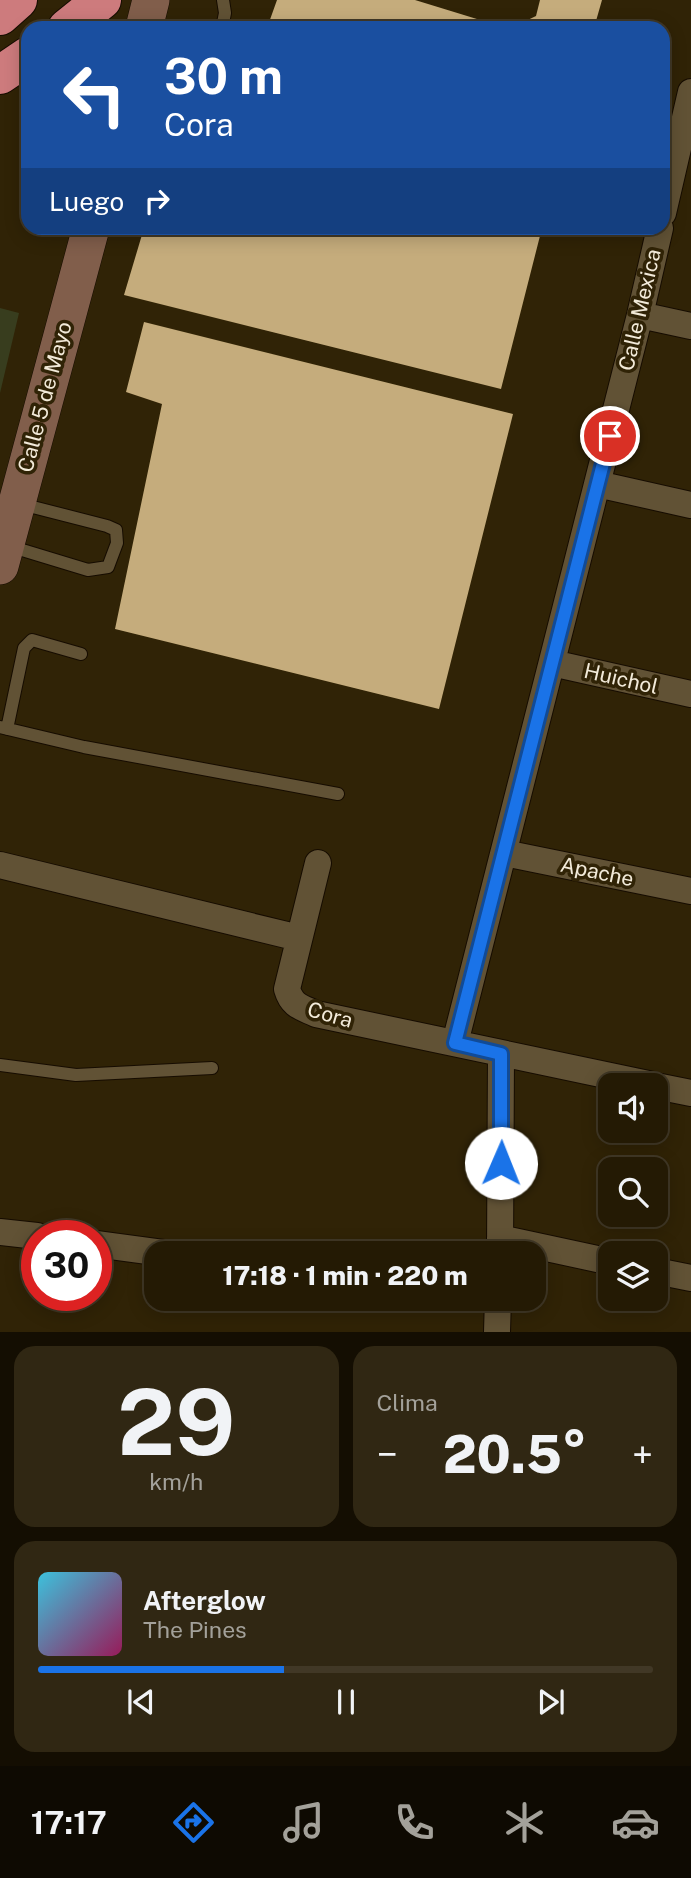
<!DOCTYPE html>
<html lang="es">
<head>
<meta charset="utf-8">
<style>
	:root { --surface:#241a04; --page:#302713; --text:#f1f3f6; --muted:#a3a19a; --line:#413826; --accent:#1a73e8 }
	body { margin:0; font-family:"Public Sans",sans-serif; background:var(--page); color:var(--text); height:100vh; display:flex; flex-direction:column; font-size:26px; white-space:nowrap }
	* { box-sizing:border-box; margin:0 }
	p { font-size:23px; color:var(--muted) }
	.icon { flex:none; width:38px; height:38px; fill:none; stroke:currentColor; stroke-width:2; stroke-linecap:round; stroke-linejoin:round }
	.map { position:relative; height:1332px; overflow:hidden }
	.sheet { display:flex; flex-direction:column; gap:14px; padding:14px; background:#140e02; flex:1 }
	.sheet>* { flex:none }
	.top-card { position:absolute; left:21px; top:21px; width:649px; height:214px; border-radius:21px; box-shadow:0 4px 18px #0003,0 0 0 2px var(--line); background:#1a4fa0; color:#fff; overflow:hidden }
	.buttons { position:absolute; left:598px; top:1073px; display:grid; gap:14px }
	.buttons a { display:grid; place-items:center; width:70px; height:70px; border-radius:14px; background:var(--surface); box-shadow:0 4px 18px #0003,0 0 0 2px var(--line); font-size:35px }
	.speed { position:absolute; left:21px; top:1220px; display:flex; gap:14px; font-size:35px; font-weight:700; text-align:center }
	.speed>* { display:grid; place-content:center; width:91px; height:91px; border-radius:50%; background:var(--surface); box-shadow:0 4px 18px #0003,0 0 0 2px var(--line); line-height:1 }
	.speed .limit { border:10px solid #d22; background:#fff; color:#111 }
	.pin { position:absolute; display:grid; place-items:center; width:60px; height:60px; color:#fff; margin:-30px; border:4px solid #fff; border-radius:50%; box-shadow:0 2px 7px #0007 }
	.me { position:absolute; width:77px; margin:-38px; rotate:1deg; stroke-linejoin:round; filter:drop-shadow(0 0 5px #0008) }
	.turn { display:flex; align-items:center; gap:24px; height:147px; padding:0 28px; font-size:32px }
	.turn .icon { width:91px; height:91px; stroke-width:2.5 }
	.turn b { display:block; font-size:49px; line-height:60px }
	.then { display:flex; align-items:center; height:66px; padding:0 28px; background:#0003; gap:14px; font-size:26px }
	.big { font-size:52px; font-weight:800; line-height:1.1 }
	.sheet .widget { flex:1; display:flex; flex-direction:column; justify-content:center; gap:10px; min-width:0; padding:0 24px; border-radius:21px; background:var(--page) }
	.sheet .dial { align-items:center; gap:0 }
	.dial b { font-size:91px; line-height:1 }
	.song { display:flex; align-items:center; gap:21px }
	.cover { width:84px; height:84px; border-radius:10px; background:linear-gradient(135deg,hsl(190 70% 55%),hsl(330 70% 35%)) }
	.played { height:7px; border-radius:4px; background:linear-gradient(90deg,var(--accent) 40%,var(--line) 40%) }
	.keys { display:flex; justify-content:space-around; direction:ltr }
	.heat { display:flex; justify-content:space-between; align-items:center; font-size:38px; direction:ltr }
	.sheet .tiles { flex:1; display:grid; gap:14px; grid-template-columns:1fr 1fr }
	.widget:last-child { grid-column:span 2 }
	.trip { position:absolute; left:144px; top:1241px; width:402px; height:70px; border-radius:21px; background:var(--surface); box-shadow:0 4px 18px #0003,0 0 0 2px var(--line); font-weight:800; line-height:70px; text-align:center }
	.tab-bar { display:flex; height:112px; justify-content:space-around; align-items:center; background:#0e0a02; color:var(--muted) }
	.tab-bar .icon { width:49px; height:49px }
	.tab-bar .selected { color:var(--accent) }
	.tab-bar b { font-size:32px; color:var(--text) }
	.map>svg:first-child { display:block }
</style>
</head>
<body>
<div class="map">
<svg width="691" height="1332" viewBox="0 0 691 1332">
	<rect width="100%" height="100%" fill="#302306"/>
	<path fill="#383d1e" d="M0,308L19,313L0,393Z"/>
	<path fill="#c5ac7c" d="M277,0H415L503,27L267,28Z
		M540,0H602L594,28H511L536,16Z
		M144,228H542L501,389L124,295Z
		M144,322L513,414L439,709L115,629L162,404L126,392Z"/>
	<g fill="none" stroke-linecap="round" stroke-linejoin="round">
		<g stroke="#160c00" stroke-width="14">
			<path id="lane" d="M222,28L225,13L223,0
				M9,546L88,570L108,567L117,543L116,530L107,526L21,504
				M0,727L84,747L338,794
				M7,729L24,648L32,640L81,654
				M0,1065L76,1075L212,1068"/>
		</g>
		<g stroke="#160c00" stroke-width="28">
			<path id="street" d="M663,213L691,92
				M640,315L691,326
				M597,484L691,505
				M552,663L691,694
				M504,853L691,891
				M318,863L287,989C292,1006 301,1007 316,1014L653,1085
				M0,865L299,938
				M455,1043L640,315L660,228
				M656,1086L691,1093
				M0,1232L37,1236
				M500,1238L611,1262
				M96,1244L163,1253
				M500,1253L501,1054
				M656,1271L691,1278
				M497,1332L498,1298"/>
		</g>
		<g stroke="#160c00" stroke-width="38">
			<path id="secondary" d="M144,28L151,0
				M0,566L91,228"/>
		</g>
		<g stroke="#160c00" stroke-width="40">
			<path id="highway" d="M0,16L18,0
				M67,28L102,0
				M0,75L28,56"/>
		</g>
		<use href="#lane" stroke="#615235" stroke-width="12"/>
		<use href="#street" stroke="#615235" stroke-width="26"/>
		<use href="#secondary" stroke="#815e4b" stroke-width="37"/>
		<use href="#highway" stroke="#cd7b7d" stroke-width="38"/>
	</g>
	<g fill="none" stroke-linecap="round" stroke-linejoin="round">
		<g stroke="#114b97" stroke-width="18">
			<path id="route" d="M501,1163V1054L455,1043L610,436"/>
		</g>
		<use href="#route" stroke="#1a73e8" stroke-width="12"/>
	</g>
	<g text-anchor="middle" stroke-width="7" stroke-linejoin="round" paint-order="stroke">
		<g font-size="21" fill="#f2ead9" stroke="#302306">
			<text transform="translate(640 310) rotate(-77)" y="7">Calle Mexica</text>
			<text transform="translate(45 397) rotate(-75)" y="7">Calle 5 de Mayo</text>
			<text transform="translate(621 679) rotate(13)" y="7">Huichol</text>
			<text transform="translate(597 872) rotate(12)" y="7">Apache</text>
			<text transform="translate(330 1015) rotate(16)" y="7">Cora</text>
		</g>
	</g>
</svg>
<div class="buttons">
<a><svg class="icon" aria-label="sound" viewBox="0 0 24 24"><path d="M4 9h4l5-4v14l-5-4H4zM17 9q2 3 0 6"/></svg></a>
<a><svg class="icon" aria-label="search" viewBox="0 0 24 24"><circle cx="10" cy="10" r="6"/><path d="M15 15l6 6"/></svg></a>
<a><svg class="icon" aria-label="layers" viewBox="0 0 24 24"><path d="M12 4l9 5-9 5-9-5zM3 14l9 5 9-5"/></svg></a>
</div>
<div class="speed"><div class="limit">30</div></div>
<div class="pin" style="left:610px;top:436px;background:#d93025"><svg class="icon" aria-label="arrive" viewBox="0 0 24 24"><path d="M6 21V4h12l-3 4 3 4H6"/></svg></div>
<svg class="me" style="left:501px;top:1163px" viewBox="-20 -20 40 40"><circle r="19" fill="#fff"/><path d="M0-13L10 11 0 6-10 11z" fill="#1a73e8"/></svg>
<div class="trip">17:18 · 1 min · 220 m</div>
<div class="top-card">
<div class="turn"><svg class="icon" aria-label="left" viewBox="0 0 24 24"><path d="M17 20v-9H6M10 6l-5 5 5 5"/></svg><div><b>30 m</b>Cora</div></div>
<div class="then">Luego<svg class="icon" aria-label="right" viewBox="0 0 24 24"><path d="M7 20v-9h11M14 6l5 5-5 5"/></svg></div>
</div>
</div>
<section class="sheet">
<div class="tiles">
<div class="widget dial"><b>29</b><p>km/h</p></div>
<div class="widget"><p>Clima</p>
<div class="heat"><a>−</a><b class="big">20.5°</b><a>+</a></div>
</div>
<div class="widget">
<div class="song"><i class="cover"></i><div><b>Afterglow</b><p>The Pines</p></div></div>
<div class="played"></div>
<div class="keys"><svg class="icon" aria-label="previous" viewBox="0 0 24 24"><path d="M18 5L8 12l10 7zM5 5v14"/></svg><svg class="icon" aria-label="pause" viewBox="0 0 24 24"><path d="M8 5v14M16 5v14"/></svg><svg class="icon" aria-label="next" viewBox="0 0 24 24"><path d="M6 5l10 7-10 7zM19 5v14"/></svg></div>
</div>
</div>
</section>
<nav class="tab-bar">
<b>17:17</b>
<svg class="icon selected" aria-label="directions" viewBox="0 0 24 24"><path d="M12 3l9 9-9 9-9-9zM9 14v-3h6M13 9l2 2-2 2"/></svg>
<svg class="icon" aria-label="music" viewBox="0 0 24 24"><path d="M9 18V5l10-2v13"/><circle cx="6" cy="18" r="3"/><circle cx="16" cy="16" r="3"/></svg>
<svg class="icon" aria-label="phone" viewBox="0 0 24 24"><path d="M5 4h4l2 5-3 2q2 4 5 5l2-3 5 2v4C11 20 4 13 5 4z"/></svg>
<svg class="icon" aria-label="climate" viewBox="0 0 24 24"><path d="M12 3v18M4 7l16 10M4 17L20 7"/></svg>
<svg class="icon" aria-label="car" viewBox="0 0 24 24"><path d="M5 17H2v-5l4-1 3-4h7l3 4 3 1v5h-3M9 17h6M6 11h13"/><circle cx="7" cy="17" r="2"/><circle cx="17" cy="17" r="2"/></svg>
</nav>
</body>
</html>
